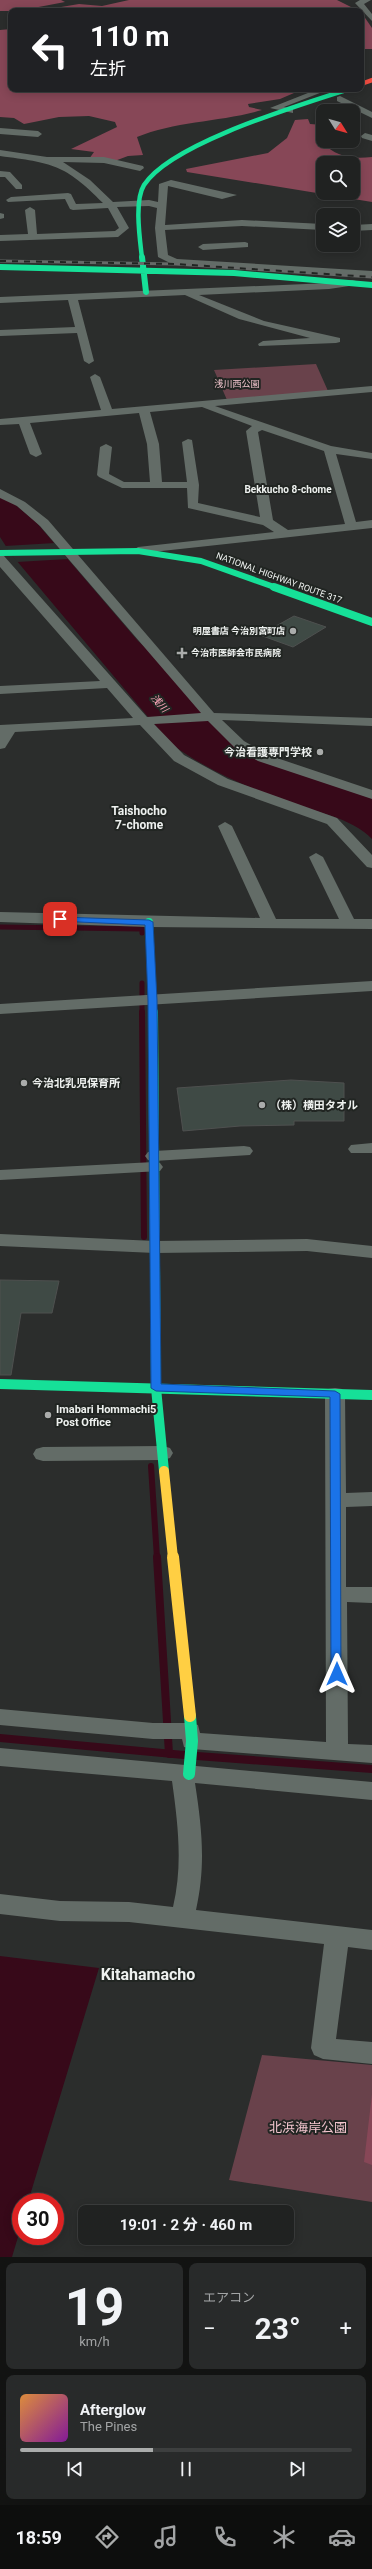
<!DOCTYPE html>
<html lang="ja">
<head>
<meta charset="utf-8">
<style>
	:root { --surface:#202221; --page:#282a2a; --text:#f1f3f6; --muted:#a2a4a5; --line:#3d3f3f; --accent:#aaacab }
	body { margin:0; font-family:Roboto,"Noto Sans JP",sans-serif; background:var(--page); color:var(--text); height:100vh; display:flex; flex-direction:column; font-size:15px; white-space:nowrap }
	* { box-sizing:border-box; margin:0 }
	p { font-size:13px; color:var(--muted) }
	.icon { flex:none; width:22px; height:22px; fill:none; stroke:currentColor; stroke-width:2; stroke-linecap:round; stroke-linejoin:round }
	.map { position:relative; height:2257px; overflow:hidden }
	.sheet { display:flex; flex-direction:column; gap:6px; padding:6px; background:#121312; flex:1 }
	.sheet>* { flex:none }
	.hud { position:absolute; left:8px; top:8px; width:356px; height:84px; border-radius:8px; box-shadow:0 2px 10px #0003,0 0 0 1px var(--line); background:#202124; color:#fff; overflow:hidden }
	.needle { width:26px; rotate:127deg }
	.tools { position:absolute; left:316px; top:104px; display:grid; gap:8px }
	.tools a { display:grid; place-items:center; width:44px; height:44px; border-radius:8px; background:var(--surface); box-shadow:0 2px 10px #0003,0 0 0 1px var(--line); font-size:20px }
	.speed { position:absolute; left:12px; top:2193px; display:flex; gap:8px; font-size:20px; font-weight:700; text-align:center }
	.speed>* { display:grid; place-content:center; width:52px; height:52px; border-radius:50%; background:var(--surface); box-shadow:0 2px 10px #0003,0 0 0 1px var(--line); line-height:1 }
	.speed .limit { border:6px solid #d22; background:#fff; color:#111 }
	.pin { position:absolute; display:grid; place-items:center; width:34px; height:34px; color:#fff; margin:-17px; border-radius:8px; box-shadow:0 2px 6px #0006 }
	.me { position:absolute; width:44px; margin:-22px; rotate:0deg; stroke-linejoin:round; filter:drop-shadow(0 0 3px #0008) }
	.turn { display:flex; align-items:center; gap:14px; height:84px; padding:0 16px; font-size:18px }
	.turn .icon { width:52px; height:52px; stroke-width:2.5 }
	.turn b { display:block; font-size:28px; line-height:34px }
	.big { font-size:30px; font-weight:700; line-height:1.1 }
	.sheet .tile { flex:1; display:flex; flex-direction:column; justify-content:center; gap:6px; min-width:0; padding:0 14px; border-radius:8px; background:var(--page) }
	.sheet .dial { align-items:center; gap:0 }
	.dial b { font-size:52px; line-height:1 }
	.song { display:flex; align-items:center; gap:12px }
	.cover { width:48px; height:48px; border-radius:6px; background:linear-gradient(135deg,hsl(30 70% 55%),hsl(290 70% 35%)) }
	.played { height:4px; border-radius:2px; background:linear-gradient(90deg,var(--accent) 40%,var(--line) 40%) }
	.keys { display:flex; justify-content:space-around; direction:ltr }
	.heat { display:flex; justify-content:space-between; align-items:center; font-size:22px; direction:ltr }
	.sheet .tiles { flex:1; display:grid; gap:6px; grid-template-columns:1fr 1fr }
	.tile:last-child { grid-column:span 2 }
	.trip { position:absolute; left:78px; top:2205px; width:216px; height:40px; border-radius:8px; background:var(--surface); box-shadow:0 2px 10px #0003,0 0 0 1px var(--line); font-weight:700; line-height:40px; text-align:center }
	.menu { display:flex; height:64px; justify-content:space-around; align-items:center; background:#0d0e0d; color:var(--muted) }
	.menu .icon { width:28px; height:28px }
	.menu .selected { color:var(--accent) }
	.menu b { font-size:18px; color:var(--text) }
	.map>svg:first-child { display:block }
</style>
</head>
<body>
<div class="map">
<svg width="372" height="2257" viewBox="0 0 372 2257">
	<rect width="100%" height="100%" fill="#2b2d2c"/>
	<path fill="#69424b" d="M316,364L328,391L227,400L214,370Z
		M262,2055L372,2065V2202L229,2180Z"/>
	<path fill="#874757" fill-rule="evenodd" d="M0,0H61L65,2L28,9L31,11H0Z
		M129,0H337L359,11H37L79,4L102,6Z
		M361,12L372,28V49H365L361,53Z
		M11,29V89H268L291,90L294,93L280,99L248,104L249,107L262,110C221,122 175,121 137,137L143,155L128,156L112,162L89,159L94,152L71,149L117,127L115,122L89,116L59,117L24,124L14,118L0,117V30Z
		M308,119L310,124L323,125V141H341L340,144L327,147C341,158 356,159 372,157V202L187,172L186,169L268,153L287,138L295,120ZM323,163H353V193H323Z
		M372,2094V2165L364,2162Z"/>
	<path fill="#370919" d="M0,496L13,503L36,522L138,641L156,657L239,749L372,798V839C353,818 310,810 283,801C243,785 205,769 170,743L11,554L0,537Z
		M0,1956L99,1968L28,2202H21V2227L12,2257H0Z"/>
	<path fill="#2b2d2c" d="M55,543L68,559L17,562L5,546Z"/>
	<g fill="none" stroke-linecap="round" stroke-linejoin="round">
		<path stroke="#370919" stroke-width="5" d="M0,927L142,929V933
			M142,983V1013"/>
		<path stroke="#370919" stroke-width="6" d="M142,1012L144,1237
			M151,1466L157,1558"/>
		<path stroke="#370919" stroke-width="8" d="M157,1557L169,1754
			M0,1738L184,1755
			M197,1756L372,1769"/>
	</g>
	<path fill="#3f4a45" stroke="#4e504f" d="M294,616L326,627L293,647L260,635Z
		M291,1080L344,1083V1121H294V1125L240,1126L183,1131L177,1088Z
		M0,1280L59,1281L52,1313H21L11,1375H0Z"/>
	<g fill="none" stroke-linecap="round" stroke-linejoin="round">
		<path fill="#636c67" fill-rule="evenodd" d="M360,0H371L364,4L372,14V21L355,3Z
			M318,89H330L284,107L293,109V113L270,108Z
			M340,96L372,112V118L337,101V97Z
			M0,128L38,131L42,134L38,137L0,134Z
			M365,133L372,135V141L362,138L361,136Z
			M0,150L47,157H104L143,166L144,168L140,171L104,163L63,162L90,180L113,202L149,200L158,202L159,184L171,180L237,195L222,199L168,186L165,225L242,220L323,224V230L242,226L165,230L168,255L177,259L372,271V277L172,264L158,257L155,228L157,208L149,206L117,207L129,228L118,237L0,241V235L28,234L25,210L30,207L35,210L37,234L115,231L119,228L108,208L73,210L70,209L65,199L8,202L6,200L11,197L68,193L71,194L76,204L103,203C65,164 52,163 0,156Z
			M0,171L10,172L22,185V189H16L5,177H0Z
			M0,213L4,214V218L0,219Z
			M372,224V230L353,231V225Z
			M245,242L248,243V247L203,250L198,247L203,244Z
			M352,280L356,281V285L329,289L199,295L264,321L340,338V342L336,343L259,346L258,344L263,341L310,338L239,319L185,295L78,300L94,361L89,364L84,361L77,333L0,336V330L75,327L68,300L0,303V297L329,283Z
			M95,374L100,377L112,409L372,386V392L215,406L331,446L372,453V459L336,454L356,522L372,520V528L134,554L132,551L138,547L274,532L263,525L188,508L187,488H122L99,477L97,475L100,447L106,444L112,447L109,474L124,482H150L147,444L139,413L30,423L42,454L36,457L30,454L19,424L0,425V419L101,410L90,377ZM202,407L252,426L246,431L260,517L198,503L199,485L192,440L188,439L182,442L187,482H162L159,444L150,412ZM262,430L324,451L345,524L288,530L273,520L258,432Z
			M0,489L25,502L48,520L214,713L372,718V726L222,720L244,741L268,755L372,790V799L258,761L234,747L208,721L154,724L184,755L228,779L337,818L372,855V868L367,867L327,824L218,785L174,761L140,725L15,732L5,748L0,749V725L133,718L107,688L0,694V686L100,681L0,567V555L4,556L147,717L201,713L40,526L17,506L0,498Z
			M225,822L232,826L276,919H339L309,857L316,853L323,857L354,919H372V929L149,927L0,922V912L260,918L218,826Z
			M372,981V991L0,1014V1004Z
			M372,1143V1153H351L348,1149L351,1145Z
			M244,1146L250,1147L253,1151L250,1155L154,1161L148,1160L145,1156L148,1152L154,1151Z
			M154,1162L160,1163L163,1167L160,1171L0,1180V1170Z
			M0,1234L155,1241L307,1239L372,1246V1258L307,1251L155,1253L0,1246Z
			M335,1388L342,1389L345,1394L346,1493L372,1492V1506L346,1507V1587H372V1603L347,1602L348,1744L372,1745V1763L192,1749L184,1747L182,1739H153L0,1725V1709L153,1723H190L198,1725L200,1733L326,1742L325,1394L328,1389Z
			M163,1446L170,1448L173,1453L170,1458L163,1460L43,1461L36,1459L33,1454L36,1449L43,1447Z
			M0,1748L372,1782V1800L195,1783C202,1829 206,1865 196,1910L372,1930V1950L348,1947L336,2039L372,2042V2064L323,2059L314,2055L311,2048L324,1944L129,1922L60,1921L0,1914V1894L60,1901L129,1902L173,1907C183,1865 178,1824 172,1781L0,1766Z"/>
		<path stroke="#16e098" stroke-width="4.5" d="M142,258C140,240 134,201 144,185C171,143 300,105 349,89"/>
		<path stroke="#16e098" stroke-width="6" d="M142,257L146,292
			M0,267L234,273L372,285
			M0,553L138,551L201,561L277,588"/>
		<path stroke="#16e098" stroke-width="8" d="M274,587L372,622
			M149,922L153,1013"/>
		<path stroke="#16e098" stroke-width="10" d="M153,1012L156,1388L164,1471
			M0,1384L372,1395"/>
		<path stroke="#16e098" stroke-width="12" d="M189,1774L192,1741L190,1716"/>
		<path stroke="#ffcf43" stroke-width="10" d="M164,1471L173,1558"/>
		<path stroke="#ffcf43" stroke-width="12" d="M173,1557L190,1716"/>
		<path stroke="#f24e42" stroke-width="4.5" d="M361,84L372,80"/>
		<g stroke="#666a68" stroke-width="3">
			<path id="rail" d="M0,261L176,264L372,277"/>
		</g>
		<use href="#rail" stroke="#212522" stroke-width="2" stroke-dasharray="6" stroke-linecap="butt"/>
	</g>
	<path fill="#1a73e8" stroke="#114b97" d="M60,917L149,920L153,922L157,1000L161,1384L335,1391L340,1394L341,1677H333L331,1674L330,1397L156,1391L151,1388L148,1000L145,925L57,921L55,919Z"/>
	<g fill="#aaacab" stroke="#212522" stroke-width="1.5">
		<circle cx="293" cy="631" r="4"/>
		<path d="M180 647h4v4h4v4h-4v4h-4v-4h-4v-4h4z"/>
		<circle cx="320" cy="752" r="4"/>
		<circle cx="24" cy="1083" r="4"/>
		<circle cx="262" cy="1105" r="4"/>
		<circle cx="48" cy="1415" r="4"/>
	</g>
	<g text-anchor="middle" stroke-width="4" stroke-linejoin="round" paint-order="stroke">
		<g font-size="9" fill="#f2c5ce" stroke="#212522">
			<text x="237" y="387">浅川西公園</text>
		</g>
		<g font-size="9" fill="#eef1ef" stroke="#212522">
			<text transform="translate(279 578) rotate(20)" y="3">NATIONAL HIGHWAY ROUTE 317</text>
		</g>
		<g font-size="9" font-weight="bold" fill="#eef1ef" stroke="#212522" text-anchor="end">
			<text x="285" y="634">明屋書店 今治別宮町店</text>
			<text x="191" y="656" text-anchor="start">今治市医師会市民病院</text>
		</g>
		<g font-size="10" font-weight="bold" fill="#eef1ef" stroke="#212522">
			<text x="288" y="493">Bekkucho 8-chome</text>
		</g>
		<g font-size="10" font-style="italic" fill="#fba5b8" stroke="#212522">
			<text transform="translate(160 703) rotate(49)" y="4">浅川</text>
		</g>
		<g font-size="11" font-weight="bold" fill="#eef1ef" stroke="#212522" text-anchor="start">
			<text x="312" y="756" text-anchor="end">今治看護専門学校</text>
			<text x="32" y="1087">今治北乳児保育所</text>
			<text x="270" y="1109">（株）横田タオル</text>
			<text x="56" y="1413">Imabari Hommachi5<tspan x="56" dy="13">Post Office</tspan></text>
		</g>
		<g font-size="12" font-weight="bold" fill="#eef1ef" stroke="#212522">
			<text x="139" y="815">Taishocho<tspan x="139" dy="14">7-chome</tspan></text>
		</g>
		<g font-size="13" fill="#f2c5ce" stroke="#212522">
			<text x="308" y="2132">北浜海岸公園</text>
		</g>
		<g font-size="16" font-weight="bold" fill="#eef1ef" stroke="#212522">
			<text x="148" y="1980">Kitahamacho</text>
		</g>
	</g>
</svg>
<div class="tools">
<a><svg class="needle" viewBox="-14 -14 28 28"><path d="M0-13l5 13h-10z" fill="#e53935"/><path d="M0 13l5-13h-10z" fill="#a2a4a5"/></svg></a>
<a><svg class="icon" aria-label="search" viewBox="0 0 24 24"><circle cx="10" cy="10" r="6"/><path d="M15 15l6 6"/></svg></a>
<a><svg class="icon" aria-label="layers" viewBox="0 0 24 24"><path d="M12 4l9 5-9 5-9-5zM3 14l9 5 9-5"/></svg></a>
</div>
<div class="speed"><div class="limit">30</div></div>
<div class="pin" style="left:60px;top:919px;background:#d93025"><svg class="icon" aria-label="arrive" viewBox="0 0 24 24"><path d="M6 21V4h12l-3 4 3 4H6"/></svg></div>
<svg class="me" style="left:337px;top:1674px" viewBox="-20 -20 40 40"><path d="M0-17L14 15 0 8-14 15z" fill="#1a73e8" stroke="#fff" stroke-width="4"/></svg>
<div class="trip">19:01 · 2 分 · 460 m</div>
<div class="hud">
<div class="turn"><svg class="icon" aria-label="left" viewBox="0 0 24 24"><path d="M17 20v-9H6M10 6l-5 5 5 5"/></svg><div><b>110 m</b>左折</div></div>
</div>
</div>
<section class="sheet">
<div class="tiles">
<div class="tile dial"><b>19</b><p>km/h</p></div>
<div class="tile"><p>エアコン</p>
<div class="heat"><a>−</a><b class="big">23°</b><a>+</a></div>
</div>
<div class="tile">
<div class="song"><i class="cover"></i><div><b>Afterglow</b><p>The Pines</p></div></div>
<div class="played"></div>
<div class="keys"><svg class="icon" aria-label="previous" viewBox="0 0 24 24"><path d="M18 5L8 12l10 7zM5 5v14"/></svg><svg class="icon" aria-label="pause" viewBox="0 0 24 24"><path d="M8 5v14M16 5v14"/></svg><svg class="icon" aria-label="next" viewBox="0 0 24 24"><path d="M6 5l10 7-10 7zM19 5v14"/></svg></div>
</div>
</div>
</section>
<nav class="menu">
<b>18:59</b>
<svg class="icon selected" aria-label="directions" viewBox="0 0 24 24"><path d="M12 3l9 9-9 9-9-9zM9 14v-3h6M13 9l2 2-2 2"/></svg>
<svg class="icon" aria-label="music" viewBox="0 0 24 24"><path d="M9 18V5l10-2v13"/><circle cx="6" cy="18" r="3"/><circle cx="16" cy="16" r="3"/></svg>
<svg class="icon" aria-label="phone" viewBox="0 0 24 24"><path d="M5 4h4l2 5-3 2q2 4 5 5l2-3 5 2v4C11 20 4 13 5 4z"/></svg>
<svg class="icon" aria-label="climate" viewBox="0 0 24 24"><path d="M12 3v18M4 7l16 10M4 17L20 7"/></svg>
<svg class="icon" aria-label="car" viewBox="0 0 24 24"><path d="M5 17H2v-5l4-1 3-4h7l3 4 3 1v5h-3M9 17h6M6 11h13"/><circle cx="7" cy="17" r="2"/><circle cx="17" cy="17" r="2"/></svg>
</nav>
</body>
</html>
